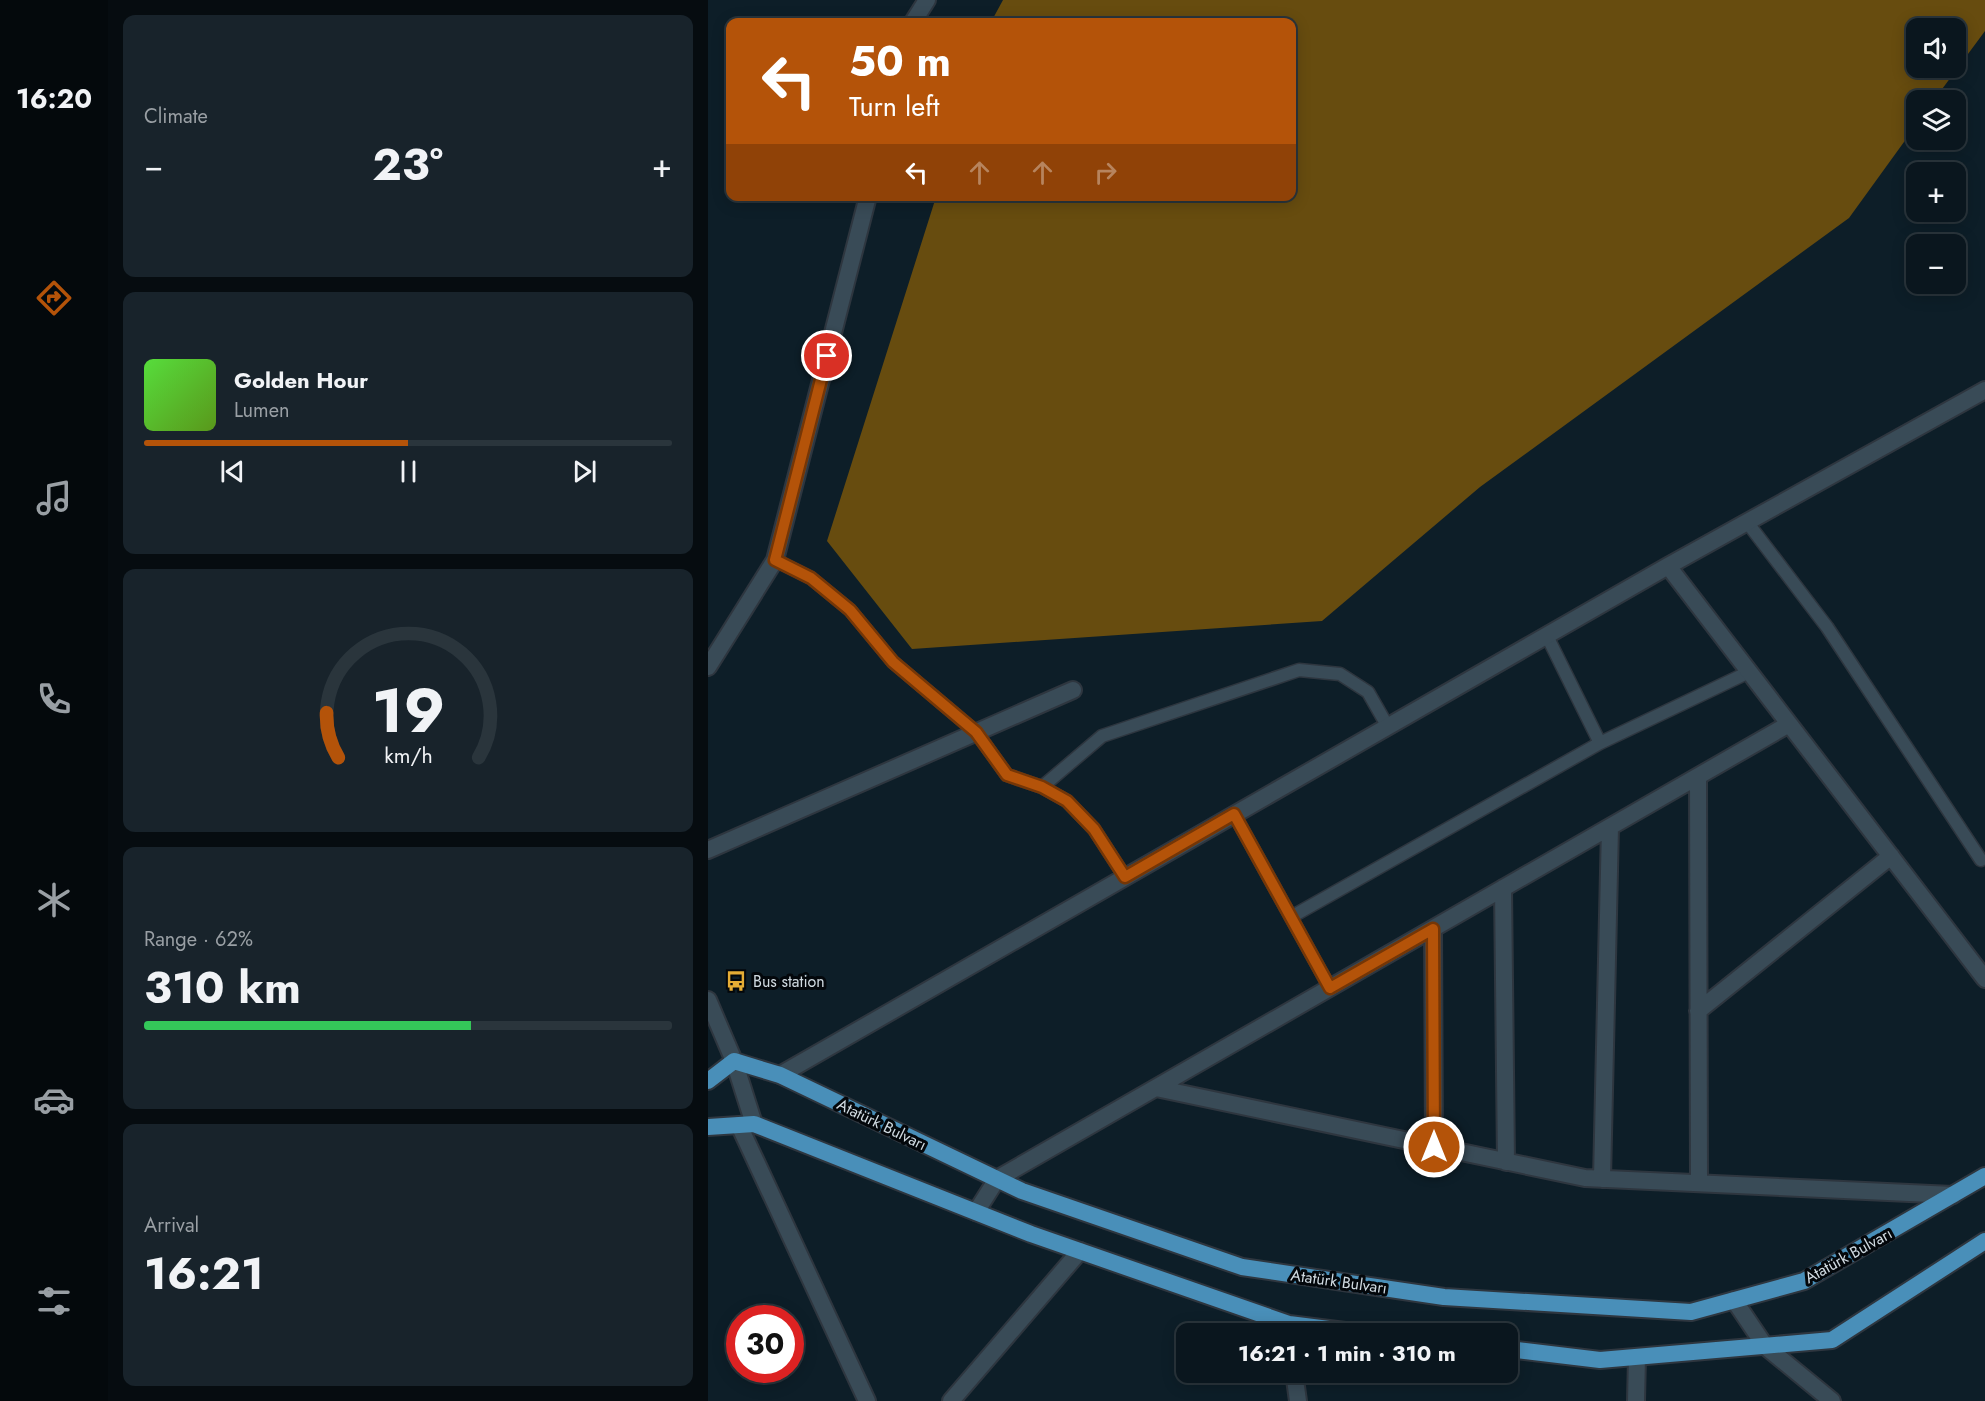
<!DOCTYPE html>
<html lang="en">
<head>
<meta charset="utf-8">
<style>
	:root { --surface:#0a161e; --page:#18232b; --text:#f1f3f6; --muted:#999fa4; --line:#2a353c; --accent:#b45309 }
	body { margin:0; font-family:Jost,sans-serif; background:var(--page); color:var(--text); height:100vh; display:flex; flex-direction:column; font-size:22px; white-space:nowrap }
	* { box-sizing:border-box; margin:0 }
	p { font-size:20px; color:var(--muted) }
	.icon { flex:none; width:33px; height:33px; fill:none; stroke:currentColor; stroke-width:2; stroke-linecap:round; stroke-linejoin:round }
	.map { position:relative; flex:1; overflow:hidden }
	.side { display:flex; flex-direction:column; gap:15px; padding:15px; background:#060c10; width:600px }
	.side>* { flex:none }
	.guide { position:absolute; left:18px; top:18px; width:570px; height:183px; border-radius:12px; box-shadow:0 3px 15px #0003,0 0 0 2px var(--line); background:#b45309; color:#fff; overflow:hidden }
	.tools { position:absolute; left:1198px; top:18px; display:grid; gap:12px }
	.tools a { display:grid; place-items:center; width:60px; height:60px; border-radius:12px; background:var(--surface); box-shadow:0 3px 15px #0003,0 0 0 2px var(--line); font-size:30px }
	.speed { position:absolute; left:18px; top:1305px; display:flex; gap:12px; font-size:30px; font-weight:700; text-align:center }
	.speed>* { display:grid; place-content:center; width:78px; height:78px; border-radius:50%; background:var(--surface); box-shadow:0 3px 15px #0003,0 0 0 2px var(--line); line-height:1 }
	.speed .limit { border:9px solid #d22; background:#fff; color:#111 }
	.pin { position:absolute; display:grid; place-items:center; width:51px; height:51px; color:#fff; margin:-26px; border:3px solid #fff; border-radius:50%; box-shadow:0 2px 6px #0007 }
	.me { position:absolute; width:66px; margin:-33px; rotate:0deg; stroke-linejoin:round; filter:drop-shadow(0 0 4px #0008) }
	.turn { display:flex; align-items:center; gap:21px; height:126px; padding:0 24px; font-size:27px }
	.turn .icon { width:78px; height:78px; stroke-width:2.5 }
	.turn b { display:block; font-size:42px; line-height:51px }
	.lanes { display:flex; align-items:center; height:57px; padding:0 24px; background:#0003; justify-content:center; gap:30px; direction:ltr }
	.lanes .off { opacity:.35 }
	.big { font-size:45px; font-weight:700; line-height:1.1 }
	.side .tile { flex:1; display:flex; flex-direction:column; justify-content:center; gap:9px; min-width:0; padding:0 21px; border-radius:12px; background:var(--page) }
	.side .dial { align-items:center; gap:0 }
	.dial svg { height:156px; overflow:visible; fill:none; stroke:var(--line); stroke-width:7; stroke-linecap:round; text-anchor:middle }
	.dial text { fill:var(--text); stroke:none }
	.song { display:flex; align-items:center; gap:18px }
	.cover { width:72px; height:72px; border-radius:9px; background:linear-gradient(135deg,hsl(110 70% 55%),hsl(90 70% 35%)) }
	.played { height:6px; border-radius:3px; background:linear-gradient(90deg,var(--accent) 50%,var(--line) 50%) }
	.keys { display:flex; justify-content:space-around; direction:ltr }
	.heat { display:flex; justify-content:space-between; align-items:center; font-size:33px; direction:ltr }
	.charge { height:9px; border-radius:4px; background:linear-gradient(90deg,#34c759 62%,var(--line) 0) }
	.trip { position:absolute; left:468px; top:1323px; width:342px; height:60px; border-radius:12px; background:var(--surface); box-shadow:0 3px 15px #0003,0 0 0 2px var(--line); font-weight:700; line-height:60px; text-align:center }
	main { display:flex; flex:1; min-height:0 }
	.tabs { display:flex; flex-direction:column; width:108px; justify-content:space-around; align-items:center; background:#04090c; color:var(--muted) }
	.tabs .icon { width:42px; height:42px }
	.tabs .active { color:var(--accent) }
	.tabs b { font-size:27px; color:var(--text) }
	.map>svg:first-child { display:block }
</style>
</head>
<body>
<main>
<nav class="tabs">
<b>16:20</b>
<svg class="icon active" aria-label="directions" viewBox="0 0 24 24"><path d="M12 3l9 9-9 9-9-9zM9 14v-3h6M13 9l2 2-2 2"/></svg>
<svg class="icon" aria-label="music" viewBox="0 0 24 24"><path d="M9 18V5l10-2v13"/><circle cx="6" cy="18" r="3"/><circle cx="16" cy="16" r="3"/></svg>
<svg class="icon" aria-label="phone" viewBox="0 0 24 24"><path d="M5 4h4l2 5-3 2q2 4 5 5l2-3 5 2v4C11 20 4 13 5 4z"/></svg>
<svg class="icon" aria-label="climate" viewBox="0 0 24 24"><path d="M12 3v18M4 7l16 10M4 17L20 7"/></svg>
<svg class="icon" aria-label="car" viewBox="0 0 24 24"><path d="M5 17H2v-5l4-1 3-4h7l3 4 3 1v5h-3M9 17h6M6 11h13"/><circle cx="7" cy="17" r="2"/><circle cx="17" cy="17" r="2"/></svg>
<svg class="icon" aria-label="filters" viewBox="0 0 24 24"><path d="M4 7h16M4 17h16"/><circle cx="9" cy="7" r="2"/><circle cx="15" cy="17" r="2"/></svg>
</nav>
<section class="side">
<div class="tile"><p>Climate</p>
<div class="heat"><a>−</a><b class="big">23°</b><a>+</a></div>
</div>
<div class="tile">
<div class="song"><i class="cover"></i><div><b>Golden Hour</b><p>Lumen</p></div></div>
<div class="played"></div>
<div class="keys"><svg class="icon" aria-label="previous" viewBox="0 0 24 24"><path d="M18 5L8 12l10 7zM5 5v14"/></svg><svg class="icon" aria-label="pause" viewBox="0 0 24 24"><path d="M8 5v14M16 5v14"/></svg><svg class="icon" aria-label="next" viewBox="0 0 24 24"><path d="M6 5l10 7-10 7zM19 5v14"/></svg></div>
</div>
<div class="tile dial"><svg viewBox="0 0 100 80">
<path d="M14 69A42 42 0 1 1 86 69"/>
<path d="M14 69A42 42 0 0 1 8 46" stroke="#b45309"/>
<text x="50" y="56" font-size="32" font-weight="700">19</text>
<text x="50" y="72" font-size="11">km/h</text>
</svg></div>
<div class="tile"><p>Range · 62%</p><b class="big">310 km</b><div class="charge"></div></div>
<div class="tile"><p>Arrival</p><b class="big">16:21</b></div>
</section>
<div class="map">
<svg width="1277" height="1401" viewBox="0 0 1277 1401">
	<rect width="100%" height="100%" fill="#0d1e28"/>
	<path fill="#674c0f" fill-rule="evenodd" d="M295,0H1277V31L1226,100H1209V124L1141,218L772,487L614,621L204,649L119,541L228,197L584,196V22H283ZM1209,28H1248V68H1209Z"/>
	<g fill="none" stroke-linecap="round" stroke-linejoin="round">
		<g stroke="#2e363f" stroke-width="15">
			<path id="service" d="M1039,522L1119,627L1273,860
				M67,560L103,578L142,610L185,662L268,732L299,775L334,787L359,801L386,829L417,877
				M839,636L892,743
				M334,787L394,736L591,670L632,674L660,692L680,727
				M526,814L622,988
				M583,917L892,743L1041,672"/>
		</g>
		<g stroke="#2e363f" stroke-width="20">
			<path id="minor" d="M960,566L1277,979
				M990,777L991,1183
				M0,850L365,690
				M795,888L798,1162
				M725,929L726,1147
				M990,1011L1183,856
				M72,1075L960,566L1277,390
				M448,1088L877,1178L1245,1195
				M31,1125L159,1401
				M894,1179L902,827
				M268,1212L289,1179L1081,724
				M586,1372L590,1401
				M243,1401L372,1251
				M928,1401L929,1357"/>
		</g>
		<g stroke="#2e363f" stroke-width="20">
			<path id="tertiary" d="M205,22L219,0
				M0,667L67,560L160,196
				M0,1000L26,1061L46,1124
				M1026,1300L1057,1346L1124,1401"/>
		</g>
		<g stroke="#2e363f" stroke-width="20">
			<path id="primary" d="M0,1081L26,1061L72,1075L314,1191L534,1267L736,1297L983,1312L1096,1281L1277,1176
				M0,1127L46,1124L323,1234L581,1324L661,1334
				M800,1349L892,1360L1124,1340L1277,1241"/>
		</g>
		<use href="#service" stroke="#394b57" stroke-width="12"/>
		<use href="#minor" stroke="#394b57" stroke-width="16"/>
		<use href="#tertiary" stroke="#394b57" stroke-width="16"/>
		<use href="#primary" stroke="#498fb9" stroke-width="16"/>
	</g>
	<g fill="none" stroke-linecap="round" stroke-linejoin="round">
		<g stroke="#753606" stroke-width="15">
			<path id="route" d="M119,356L67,560L103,578L142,610L185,662L268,732L299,775L334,787L359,801L386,829L417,877L526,814L622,988L725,929L726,1147"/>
		</g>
		<use href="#route" stroke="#b45309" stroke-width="10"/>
	</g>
	<defs>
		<g id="bus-bare" transform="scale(1.62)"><path d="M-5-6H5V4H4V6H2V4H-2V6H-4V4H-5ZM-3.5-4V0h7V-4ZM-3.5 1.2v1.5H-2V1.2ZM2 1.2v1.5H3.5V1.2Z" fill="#e5ad35" stroke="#03070b" stroke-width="2.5" paint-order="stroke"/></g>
	</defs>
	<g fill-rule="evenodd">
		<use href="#bus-bare" x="28" y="981"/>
	</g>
	<g text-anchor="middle" stroke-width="6" stroke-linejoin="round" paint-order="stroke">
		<g font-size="16" fill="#d1dbe2" stroke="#03070b" text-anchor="start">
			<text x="45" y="987">Bus station</text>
		</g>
		<g font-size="16" fill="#d1dbe2" stroke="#03070b">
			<text transform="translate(174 1124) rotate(26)" y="6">Atatürk Bulvarı</text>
			<text transform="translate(1140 1255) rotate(-29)" y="6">Atatürk Bulvarı</text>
			<text transform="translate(631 1281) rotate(8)" y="6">Atatürk Bulvarı</text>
		</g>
	</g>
</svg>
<div class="tools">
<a><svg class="icon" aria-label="sound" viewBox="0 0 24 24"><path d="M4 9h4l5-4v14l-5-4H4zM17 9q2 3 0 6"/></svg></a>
<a><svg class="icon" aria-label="layers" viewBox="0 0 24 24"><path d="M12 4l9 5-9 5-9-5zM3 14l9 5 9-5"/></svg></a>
<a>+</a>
<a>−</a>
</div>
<div class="speed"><div class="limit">30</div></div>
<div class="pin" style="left:119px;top:356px;background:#d93025"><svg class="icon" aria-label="arrive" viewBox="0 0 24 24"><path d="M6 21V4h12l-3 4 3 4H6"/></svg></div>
<svg class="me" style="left:726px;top:1147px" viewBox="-20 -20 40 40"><circle r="17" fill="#b45309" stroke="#fff" stroke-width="3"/><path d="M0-11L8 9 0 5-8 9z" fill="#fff"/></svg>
<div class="trip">16:21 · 1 min · 310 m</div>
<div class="guide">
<div class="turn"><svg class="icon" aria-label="left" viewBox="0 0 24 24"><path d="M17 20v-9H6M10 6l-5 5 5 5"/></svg><div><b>50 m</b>Turn left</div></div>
<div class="lanes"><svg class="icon" aria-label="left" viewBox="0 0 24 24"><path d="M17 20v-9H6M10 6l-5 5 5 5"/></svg><svg class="icon off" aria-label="ahead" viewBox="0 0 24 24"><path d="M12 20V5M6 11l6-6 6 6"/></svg><svg class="icon off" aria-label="ahead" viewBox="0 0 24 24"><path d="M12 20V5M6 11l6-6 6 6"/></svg><svg class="icon off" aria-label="right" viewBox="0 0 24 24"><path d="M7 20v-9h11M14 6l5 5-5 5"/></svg></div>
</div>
</div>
</main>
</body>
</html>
